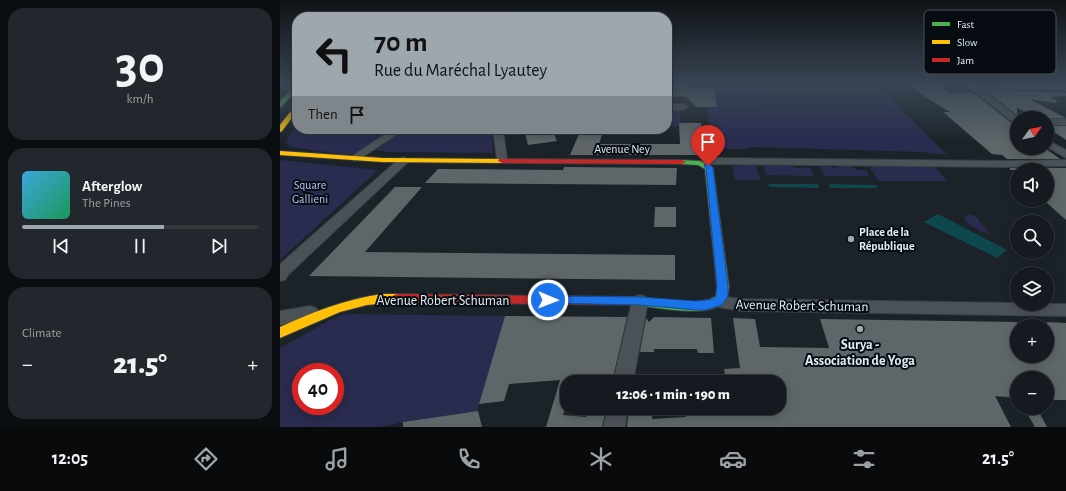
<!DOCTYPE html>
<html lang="en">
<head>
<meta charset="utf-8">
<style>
	:root { --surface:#141a1f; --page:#21272c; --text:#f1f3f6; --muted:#9da1a4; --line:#33383d; --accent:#9ea7ae }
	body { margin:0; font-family:"Alegreya Sans",sans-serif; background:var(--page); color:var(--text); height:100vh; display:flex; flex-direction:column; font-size:15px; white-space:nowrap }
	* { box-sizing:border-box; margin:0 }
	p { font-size:13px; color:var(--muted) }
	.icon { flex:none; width:22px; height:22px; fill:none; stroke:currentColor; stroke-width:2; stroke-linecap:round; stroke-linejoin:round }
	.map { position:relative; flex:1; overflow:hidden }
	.sheet { display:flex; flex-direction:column; gap:8px; padding:8px; background:#0b0e11; width:280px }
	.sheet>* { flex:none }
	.banner { position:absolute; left:12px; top:12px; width:380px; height:122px; border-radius:16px; box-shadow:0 2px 10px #0003,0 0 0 1px var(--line); background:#9ea7ae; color:#111; overflow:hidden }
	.needle { width:26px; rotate:57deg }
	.fabs { position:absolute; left:730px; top:111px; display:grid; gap:8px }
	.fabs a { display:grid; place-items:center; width:44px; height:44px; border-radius:50%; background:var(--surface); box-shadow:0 2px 10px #0003,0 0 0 1px var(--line); font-size:20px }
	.speed { position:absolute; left:12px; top:363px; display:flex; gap:8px; font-size:20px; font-weight:700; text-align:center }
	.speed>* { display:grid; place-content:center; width:52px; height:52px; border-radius:50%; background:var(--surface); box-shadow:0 2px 10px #0003,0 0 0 1px var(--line); line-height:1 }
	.speed .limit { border:6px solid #d22; background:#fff; color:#111 }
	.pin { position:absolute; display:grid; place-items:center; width:34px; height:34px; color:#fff; margin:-41px -17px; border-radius:50% 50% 50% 0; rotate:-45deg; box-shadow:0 0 4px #0007 }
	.pin .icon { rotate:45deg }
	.me { position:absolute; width:44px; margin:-22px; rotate:91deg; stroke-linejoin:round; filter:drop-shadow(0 0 3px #0008) }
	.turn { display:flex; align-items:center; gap:14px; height:84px; padding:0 16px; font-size:18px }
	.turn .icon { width:52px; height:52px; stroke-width:2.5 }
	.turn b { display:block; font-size:28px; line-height:34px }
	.then { display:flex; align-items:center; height:38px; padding:0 16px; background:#0003; gap:8px; font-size:15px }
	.big { font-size:30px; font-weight:800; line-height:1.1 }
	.sheet .widget { flex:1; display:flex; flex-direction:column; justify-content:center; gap:6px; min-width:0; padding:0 14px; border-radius:16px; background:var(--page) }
	.sheet .dial { align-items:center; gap:0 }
	.dial b { font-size:52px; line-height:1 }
	.song { display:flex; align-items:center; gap:12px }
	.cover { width:48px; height:48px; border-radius:6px; background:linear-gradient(135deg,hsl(200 70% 55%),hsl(150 70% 35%)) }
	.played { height:4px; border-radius:2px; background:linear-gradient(90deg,var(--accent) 60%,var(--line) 60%) }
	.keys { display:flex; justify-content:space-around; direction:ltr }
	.heat { display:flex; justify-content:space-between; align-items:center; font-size:22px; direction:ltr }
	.trip { position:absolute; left:280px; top:375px; width:226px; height:40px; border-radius:16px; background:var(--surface); box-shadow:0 2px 10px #0003,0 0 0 1px var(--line); font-weight:800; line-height:40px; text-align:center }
	.menu { display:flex; height:64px; justify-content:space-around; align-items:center; background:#080a0c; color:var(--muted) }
	.menu .icon { width:28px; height:28px }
	.menu .on { color:var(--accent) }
	.menu b { font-size:18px; color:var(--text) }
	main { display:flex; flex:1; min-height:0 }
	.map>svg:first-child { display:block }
</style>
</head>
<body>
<main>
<section class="sheet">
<div class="widget dial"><b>30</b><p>km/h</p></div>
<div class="widget">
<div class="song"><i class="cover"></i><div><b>Afterglow</b><p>The Pines</p></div></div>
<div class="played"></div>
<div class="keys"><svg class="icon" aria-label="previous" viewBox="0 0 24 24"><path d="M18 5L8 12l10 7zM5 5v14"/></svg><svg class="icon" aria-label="pause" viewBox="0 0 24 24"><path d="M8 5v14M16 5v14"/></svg><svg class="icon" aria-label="next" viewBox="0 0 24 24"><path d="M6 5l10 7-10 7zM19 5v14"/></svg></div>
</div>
<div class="widget"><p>Climate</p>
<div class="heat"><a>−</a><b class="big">21.5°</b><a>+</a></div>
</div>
</section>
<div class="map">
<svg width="786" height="427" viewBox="0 0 786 427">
	<rect width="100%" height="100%" fill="#1b2329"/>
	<path fill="#292b4f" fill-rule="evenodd" d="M387,84H581L584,87L599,88L667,155L641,152L472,147L467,149H432L427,107L404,95L387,98Z
		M387,109L390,110L400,111V126H387Z
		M17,122V129H115L77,153L68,155L11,147L7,144V141Z
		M125,129H212L213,153L109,152L93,150Z
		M0,160L98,170L0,260Z
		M452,164H476L480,180H455Z
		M482,164H504L518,168L530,167L534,176L486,175Z
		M539,165H545L554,168L567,165L579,170H586L589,176H544Z
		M595,165L608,167L614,165L654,166L668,181H599L590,168Z
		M691,214L696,217L709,233C702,233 686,225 684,217Z
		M70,314L225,316L197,411L117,423L116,424L100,427H0V348L52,319L61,315ZM21,372H55V406H21Z"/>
	<path fill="#0e474d" d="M488,184H538L539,188L489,187Z
		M548,184L596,185L598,188H550Z
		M658,214L727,250L717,258L644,222Z"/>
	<path fill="#5e666a" d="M404,84L405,88L410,89H434L437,107H416L406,97L401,96L387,98V85Z
		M630,84H649L652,86H660L670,93L692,92L733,124L737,125V148H765L780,159H727L722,155L712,154L663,112H670L645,97Z
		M714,84H772L773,85H717Z
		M708,92H784L786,93V96L770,97L777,100L776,103L749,99L786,118H753L737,107V115Z
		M399,123H421L424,155H290L301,129H324L319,144H400Z
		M767,126H786V140L767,127Z
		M244,129H272L277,141L248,145Z
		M284,167L397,168L396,185L145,183L158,169L283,170Z
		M730,168H786V220L767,203V170H730Z
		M115,187H142L85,252L395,255V280L29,276Z
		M375,207H396V227H374Z
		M225,316L347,317L332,382H287V403L283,415L306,417L308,408H326L322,427H266L280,380L229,384L224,401L199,404Z
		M374,317L431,318L434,353H418L417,349H374V352H360L366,318L369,322Z
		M453,318L475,319L480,347L549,348L540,319L737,322V356H767V322L786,323V400H767V378H737V398L715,396L731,427H347L349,408H373L372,419L406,417V410H414V408H438L439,415L458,414V408H499V382H446L444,369L460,368Z
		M744,408H757L767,427H755Z
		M198,411L202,427H123V422Z"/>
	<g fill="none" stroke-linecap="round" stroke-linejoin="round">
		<g stroke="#373e42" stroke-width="2">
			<path id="street" d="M685,84H694L698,87L786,86V90L704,91L739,118H737V124L734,123Z
				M387,104H404L408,107L404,110H387Z
				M767,119H786V125H767Z
				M113,129H125L78,160L74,161L69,158Z
				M213,129H223L227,160L226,162L222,163L217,160Z
				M767,140L786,150V158L767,147Z
				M124,157L129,160L128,162L9,274L5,280L0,281V264L120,158Z
				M432,158L724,161L786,160V166L724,167L433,164L424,167L419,164L420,162Z
				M360,295L366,297L368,301L353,382H333L352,301L354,297Z
				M438,296L462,299L737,303V304H786V316L462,311L432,306L430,302L432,298Z
				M30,306L36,308L39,313L36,318L0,325V311Z
				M328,408H348L345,427H323Z"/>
		</g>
		<g stroke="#373e42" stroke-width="2">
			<path id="fast" d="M0,84H6L0,88Z
				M17,84V89L2,106L0,107V101Z
				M399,160L420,161L433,168L449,287C448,292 448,298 444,302C428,319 377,307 356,305L352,304L350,301L352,298L356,297C378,298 417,309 436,296L437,287L425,169L418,165L399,164Z"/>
		</g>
		<g stroke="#373e42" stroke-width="2">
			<path id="slow" d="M17,105V111L2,131L0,132V125L15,106Z
				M0,151L102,158L222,159L226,161L222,163L102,162L0,155Z
				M102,294H118L122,295L124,298L122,301L118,302L87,305L60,312L0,338V327C33,312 66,299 102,294Z"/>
		</g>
		<g stroke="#373e42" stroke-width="2">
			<path id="jam" d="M219,159L402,160L406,162L402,164L222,163L218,161Z
				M118,294L356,297L360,298L362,301L360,304L356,305L118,302L114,301L112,298L114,295Z"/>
		</g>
		<use href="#street" fill="#4b5257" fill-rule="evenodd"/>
		<use href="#fast" fill="#4caf50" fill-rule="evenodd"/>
		<use href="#slow" fill="#ffc107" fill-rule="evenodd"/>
		<use href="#jam" fill="#c62828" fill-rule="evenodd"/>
	</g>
	<linearGradient id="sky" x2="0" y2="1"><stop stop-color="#0f1317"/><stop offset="0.59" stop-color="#394554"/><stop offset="1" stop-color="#394554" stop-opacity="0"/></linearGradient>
	<rect width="786" height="143" fill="url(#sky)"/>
	<path fill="#1a73e8" stroke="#114b97" d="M425,164H430L433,168L448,286V296L442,305L426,310H416L360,305L264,303L263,300L264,297L268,296L360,297L416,301L434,299L436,295L437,286L426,168L424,166Z"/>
	<g fill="#9ea7ae" stroke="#060c11" stroke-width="1.5">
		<circle cx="571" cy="239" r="4"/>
		<circle cx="580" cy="329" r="4"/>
	</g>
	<g text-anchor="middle" stroke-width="4" stroke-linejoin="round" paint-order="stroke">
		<g font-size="12" fill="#e4eef6" stroke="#060c11">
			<text x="342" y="153">Avenue Ney</text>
		</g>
		<g font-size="12" fill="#bec2fa" stroke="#060c11">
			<text x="30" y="189">Square<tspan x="30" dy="14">Gallieni</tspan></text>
		</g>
		<g font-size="12" font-weight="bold" fill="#e4eef6" stroke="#060c11" text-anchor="start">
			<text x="579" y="236">Place de la<tspan x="579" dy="14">République</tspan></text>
		</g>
		<g font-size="14" fill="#e4eef6" stroke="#060c11">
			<text x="163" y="305">Avenue Robert Schuman</text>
			<text transform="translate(522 305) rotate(1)" y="5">Avenue Robert Schuman</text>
		</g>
		<g font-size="14" font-weight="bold" fill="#e4eef6" stroke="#060c11">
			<text x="580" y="349">Surya -<tspan x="580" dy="16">Association de Yoga</tspan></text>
		</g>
	</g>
	<rect x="644" y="10" width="132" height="64" rx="6" fill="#060c11" stroke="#495056" stroke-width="1"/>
	<rect x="652" y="22" width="18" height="4" fill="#4caf50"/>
	<rect x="652" y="40" width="18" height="4" fill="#ffc107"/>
	<rect x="652" y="58" width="18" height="4" fill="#c62828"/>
	<g font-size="11" fill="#e4eef6">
		<text x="677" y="28">Fast</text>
		<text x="677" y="46">Slow</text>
		<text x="677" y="64">Jam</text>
	</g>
</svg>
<div class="fabs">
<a><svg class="needle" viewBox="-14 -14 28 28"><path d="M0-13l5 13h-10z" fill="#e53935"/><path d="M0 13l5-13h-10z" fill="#9da1a4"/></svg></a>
<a><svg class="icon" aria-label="sound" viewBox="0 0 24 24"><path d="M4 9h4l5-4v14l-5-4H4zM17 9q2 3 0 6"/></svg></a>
<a><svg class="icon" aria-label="search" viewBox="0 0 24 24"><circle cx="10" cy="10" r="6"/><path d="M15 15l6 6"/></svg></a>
<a><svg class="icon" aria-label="layers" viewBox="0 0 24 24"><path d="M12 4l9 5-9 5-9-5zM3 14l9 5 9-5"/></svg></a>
<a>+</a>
<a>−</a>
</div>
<div class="speed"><div class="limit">40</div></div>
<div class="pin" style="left:428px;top:166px;background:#d93025"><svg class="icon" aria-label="arrive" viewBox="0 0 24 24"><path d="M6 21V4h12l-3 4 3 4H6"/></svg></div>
<svg class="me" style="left:268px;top:300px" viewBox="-20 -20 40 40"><circle r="17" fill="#1a73e8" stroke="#fff" stroke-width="3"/><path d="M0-11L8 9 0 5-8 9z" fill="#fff"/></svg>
<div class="trip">12:06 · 1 min · 190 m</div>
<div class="banner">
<div class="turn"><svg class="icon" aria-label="left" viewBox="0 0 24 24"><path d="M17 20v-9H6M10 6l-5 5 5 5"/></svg><div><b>70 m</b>Rue du Maréchal Lyautey</div></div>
<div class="then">Then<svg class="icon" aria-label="arrive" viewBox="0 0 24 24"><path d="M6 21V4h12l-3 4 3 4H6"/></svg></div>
</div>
</div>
</main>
<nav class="menu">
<b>12:05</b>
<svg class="icon on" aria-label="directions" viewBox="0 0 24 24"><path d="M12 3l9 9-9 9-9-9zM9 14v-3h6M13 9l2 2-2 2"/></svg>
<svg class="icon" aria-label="music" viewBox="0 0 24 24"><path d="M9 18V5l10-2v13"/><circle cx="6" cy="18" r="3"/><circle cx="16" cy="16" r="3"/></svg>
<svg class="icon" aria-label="phone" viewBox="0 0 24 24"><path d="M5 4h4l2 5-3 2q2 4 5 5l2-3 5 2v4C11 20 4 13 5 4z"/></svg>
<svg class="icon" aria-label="climate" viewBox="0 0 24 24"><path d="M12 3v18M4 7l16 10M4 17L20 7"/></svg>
<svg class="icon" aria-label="car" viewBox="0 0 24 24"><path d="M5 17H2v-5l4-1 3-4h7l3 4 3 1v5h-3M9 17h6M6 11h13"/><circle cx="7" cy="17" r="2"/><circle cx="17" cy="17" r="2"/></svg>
<svg class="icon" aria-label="filters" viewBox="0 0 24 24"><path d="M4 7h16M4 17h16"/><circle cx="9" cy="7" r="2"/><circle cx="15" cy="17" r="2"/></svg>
<b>21.5°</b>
</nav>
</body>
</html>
